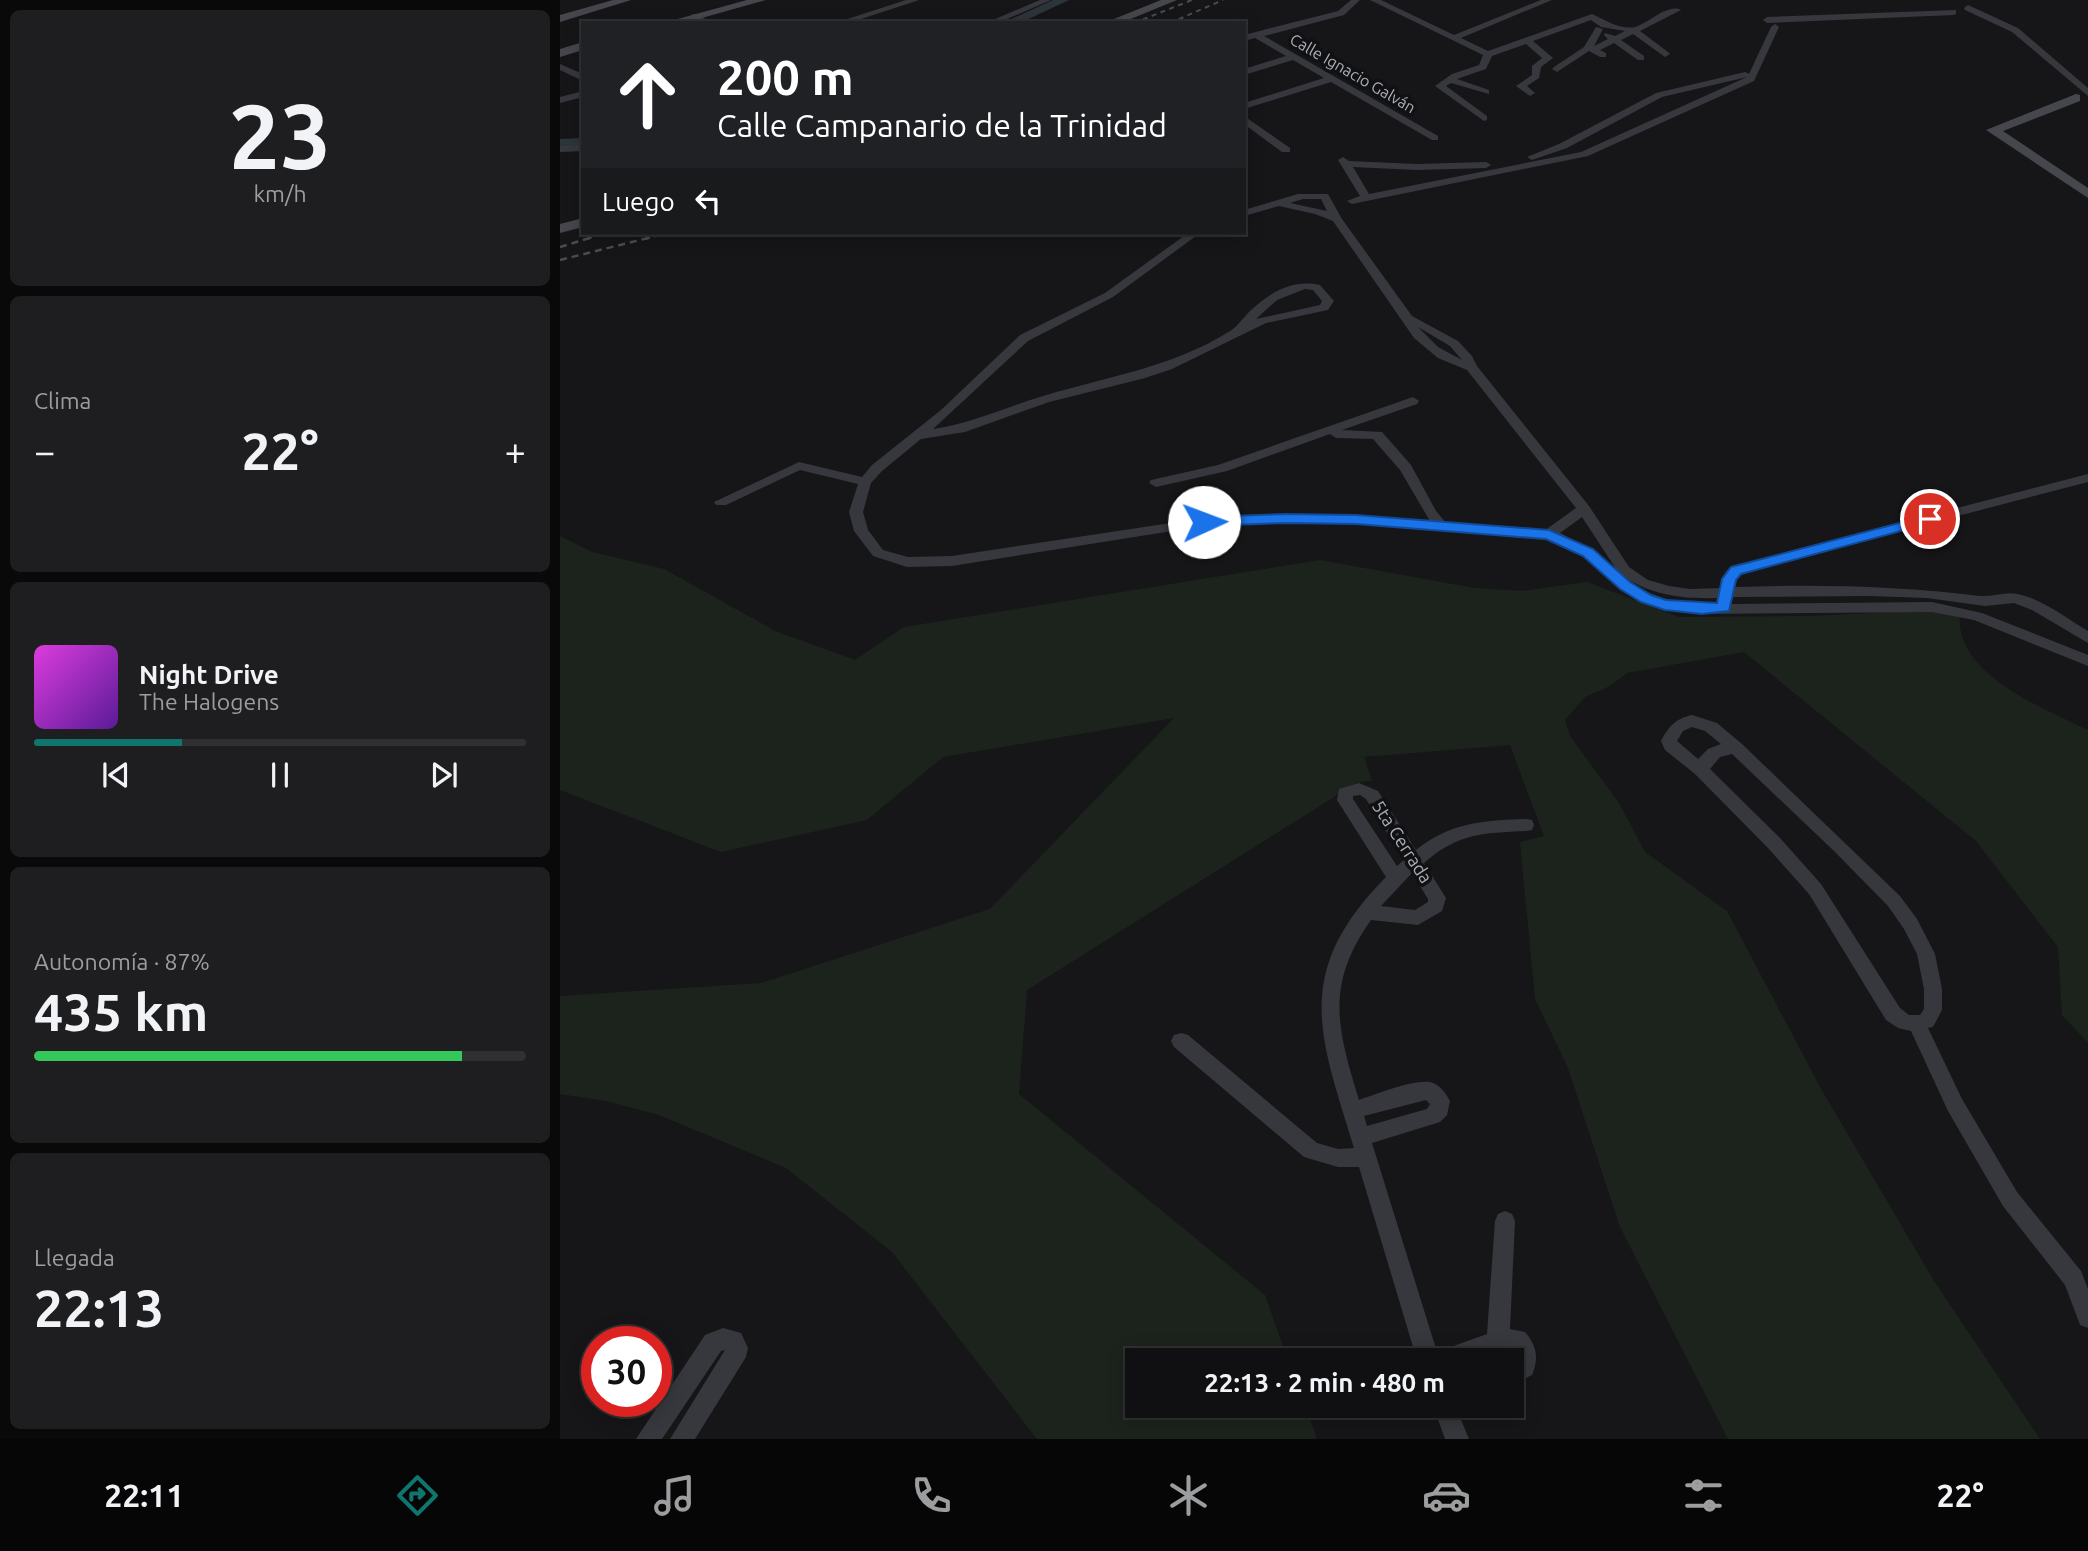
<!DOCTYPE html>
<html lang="es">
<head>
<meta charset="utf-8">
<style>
	:root { --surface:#101012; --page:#1e1e20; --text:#f1f3f6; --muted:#9c9d9f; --line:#303032; --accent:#0f766e }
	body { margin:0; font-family:Ubuntu,sans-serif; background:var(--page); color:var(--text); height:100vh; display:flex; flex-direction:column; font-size:26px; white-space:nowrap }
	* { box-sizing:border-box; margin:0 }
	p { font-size:23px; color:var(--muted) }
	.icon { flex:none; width:38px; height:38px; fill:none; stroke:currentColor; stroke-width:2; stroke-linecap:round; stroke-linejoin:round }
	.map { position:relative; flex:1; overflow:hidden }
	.drawer { display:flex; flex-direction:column; gap:10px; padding:10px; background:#09090a; width:560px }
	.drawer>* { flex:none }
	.top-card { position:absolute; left:21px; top:21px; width:665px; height:214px; border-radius:0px; box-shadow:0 4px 18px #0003,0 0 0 2px var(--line); background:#202124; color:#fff; overflow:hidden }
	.speed { position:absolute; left:21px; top:1326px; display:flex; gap:14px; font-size:35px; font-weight:700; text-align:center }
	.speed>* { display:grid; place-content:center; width:91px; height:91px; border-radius:50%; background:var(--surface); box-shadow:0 4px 18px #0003,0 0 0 2px var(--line); line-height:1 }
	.speed .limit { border:10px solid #d22; background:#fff; color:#111 }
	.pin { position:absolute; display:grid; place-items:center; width:60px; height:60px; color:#fff; margin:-30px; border:4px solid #fff; border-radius:50%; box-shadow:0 2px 7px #0007 }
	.me { position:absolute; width:77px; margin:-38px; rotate:88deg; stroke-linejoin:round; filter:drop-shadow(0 0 5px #0008) }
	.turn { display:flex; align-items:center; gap:24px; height:147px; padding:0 21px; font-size:32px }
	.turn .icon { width:91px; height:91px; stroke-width:2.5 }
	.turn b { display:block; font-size:49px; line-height:60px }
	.then { display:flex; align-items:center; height:66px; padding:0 21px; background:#0003; gap:14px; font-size:26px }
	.big { font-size:52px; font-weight:700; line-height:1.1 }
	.drawer .tile { flex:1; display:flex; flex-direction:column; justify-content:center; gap:10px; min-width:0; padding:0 24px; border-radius:10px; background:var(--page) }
	.drawer .dial { align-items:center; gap:0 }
	.dial b { font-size:91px; line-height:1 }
	.song { display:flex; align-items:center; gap:21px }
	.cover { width:84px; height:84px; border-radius:10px; background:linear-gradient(135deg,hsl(300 70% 55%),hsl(270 70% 35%)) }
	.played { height:7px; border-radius:4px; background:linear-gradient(90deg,var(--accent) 30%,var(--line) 30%) }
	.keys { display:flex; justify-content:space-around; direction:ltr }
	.heat { display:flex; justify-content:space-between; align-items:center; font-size:38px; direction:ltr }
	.charge { height:10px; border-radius:5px; background:linear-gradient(90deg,#34c759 87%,var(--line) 0) }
	.trip { position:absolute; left:565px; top:1348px; width:399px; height:70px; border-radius:0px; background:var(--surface); box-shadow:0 4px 18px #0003,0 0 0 2px var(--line); font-weight:700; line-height:70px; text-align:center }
	.menu { display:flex; height:112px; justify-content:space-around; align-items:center; background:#060607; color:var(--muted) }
	.menu .icon { width:49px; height:49px }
	.menu .selected { color:var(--accent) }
	.menu b { font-size:32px; color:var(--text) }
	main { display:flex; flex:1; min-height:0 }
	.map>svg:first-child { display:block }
</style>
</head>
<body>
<main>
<section class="drawer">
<div class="tile dial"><b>23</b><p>km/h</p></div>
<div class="tile"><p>Clima</p>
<div class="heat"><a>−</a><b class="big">22°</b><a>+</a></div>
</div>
<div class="tile">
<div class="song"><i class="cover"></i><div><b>Night Drive</b><p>The Halogens</p></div></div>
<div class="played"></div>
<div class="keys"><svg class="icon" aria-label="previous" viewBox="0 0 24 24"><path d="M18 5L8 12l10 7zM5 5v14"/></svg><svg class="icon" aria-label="pause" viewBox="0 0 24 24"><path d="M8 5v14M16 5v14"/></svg><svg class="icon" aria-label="next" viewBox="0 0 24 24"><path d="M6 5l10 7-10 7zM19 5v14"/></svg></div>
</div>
<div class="tile"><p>Autonomía · 87%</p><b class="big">435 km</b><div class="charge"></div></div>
<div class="tile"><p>Llegada</p><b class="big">22:13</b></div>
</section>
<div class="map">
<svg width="1528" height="1439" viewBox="0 0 1528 1439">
	<rect width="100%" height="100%" fill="#161618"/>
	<path fill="#1c231d" d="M0,536L32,552L104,569L215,631L295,660L344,627L760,560L914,588L963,591L1027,582L1119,617L1251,616L1373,610L1400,614C1393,674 1485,709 1528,730V1043L1502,1015L1498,947L1416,841L1184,652L1067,673L1050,686L1025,697L1005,720L1010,736L1059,803L1085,852L1167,911L1260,1087L1374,1281L1480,1439H1168L1060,1227L1008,1068L975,999L960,842L984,836L950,745L804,757L812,781C796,781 786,787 774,797L467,990L459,1094L705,1295L728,1360H578V1405H745L757,1439H477L332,1252L226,1168L99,1115L46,1101L0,1094V996L201,983L430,909L614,718L383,757L307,820L161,852L0,790Z"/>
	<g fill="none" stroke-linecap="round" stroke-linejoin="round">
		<path fill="#2c353c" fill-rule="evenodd" d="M493,0H509L460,23H443Z
			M23,138V146L0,147V139Z"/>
		<path fill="#37383d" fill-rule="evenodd" d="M346,0H359L289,23H275Z
			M480,0H491L438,23H426Z
			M791,0H800L784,15L704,36L878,136V140H872L771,82L684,109V103L764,78L733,60L684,75V69L726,56L695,38L684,41V35L778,11Z
			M810,0H821L894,35L981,0H992L901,38L928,51L1032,14C1045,20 1060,30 1075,27C1089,23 1108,3 1121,10L1080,31L1108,52L1110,54L1105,57L1073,34L1061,40L1084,56V60H1078L1054,43L1040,50L1046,53V57H1040L1029,51L997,72L992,69L994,67L1024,47L1036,27L1043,29L1034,46L1048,39L1044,35L1045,33L1055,36L1065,31L1041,27L1031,20L973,41L993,58L981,67L979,78L967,86L975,93L970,96L956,86L972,75V66L982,58L966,44L932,56L926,69L897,79L929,90V94L891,83L886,86L927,116V120L924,121L875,86L892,74L919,65L923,55Z
			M1408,5L1458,28L1528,88V96L1452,32L1405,10L1404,8Z
			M1396,10V14L1393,15L1207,23L1203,20L1207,17Z
			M132,14H138L152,23H141L132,18Z
			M1215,24L1219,27L1194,81L1028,156L792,204L787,201L800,196L778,160L783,157L789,161L857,164L926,162L931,165L926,168L857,170L793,167L809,194L1021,152L1187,77L1102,97L1007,148L972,160L967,157L999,144L1096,93L1185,72L1189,74L1211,27Z
			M0,64L23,74V81L0,70Z
			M23,91V97L0,103V97Z
			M684,116L730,148V152H722L684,124Z
			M23,145V151L0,152V146Z
			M738,194H768L782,219L852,316L898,341L912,356L917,366L1029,506L1069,567L1088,580L1109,586L1130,589L1161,588L1166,571L1181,564L1528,474V482L1191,570L1178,577L1175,587C1258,584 1339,586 1420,596C1433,597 1446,591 1457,594C1483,599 1506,618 1528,631V643L1472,610L1454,603L1425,606L1367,598L1309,596L1173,597L1171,604L1372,602L1422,613L1528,655V666L1414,620L1372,612L1142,614L1105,610L1081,602L1060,589L1023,556L996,541L796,523L726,522L644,526L392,566L347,567L313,556L294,531L289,512L298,484L240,470L166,505H156L154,502L239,462L302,477L312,465L381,410L460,335L545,293L628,233H640L553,297L468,341L373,429C410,424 444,408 480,397C544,377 612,368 670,331C677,327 683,318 689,312C709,293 732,279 760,285L774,301L768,310L706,323L612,369L585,378L489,402L405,432L361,439L322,471L311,483L303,512L308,530L323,550L348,557L392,556L644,518L726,514L796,515L870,521L840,470L813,439L776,438L770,434L667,471L596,487L589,483L591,480L658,465L853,397L859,401L857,404L782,430L822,432L851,465L876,511L886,523L984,531L1016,508L907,370L878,358L854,338L773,221L755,214L719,206L684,216V210ZM743,199H761L767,211L730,203ZM745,289L753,290L762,301L760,305L696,319L717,300ZM858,327L890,346L902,360L878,347ZM1022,517L1058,572L1033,550L1000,533ZM1061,575C1092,596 1123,599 1159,598V604C1122,604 1090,600 1061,575Z
			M1132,715L1157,723L1182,744L1340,896L1357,919L1375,954L1382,989V1010L1373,1027L1368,1028L1402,1099L1457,1192L1521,1271L1528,1289V1328L1520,1325L1505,1285L1443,1206L1388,1111L1351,1031L1338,1028L1326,1020L1249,894L1208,848L1135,774L1105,750L1101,741C1109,726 1115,719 1132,715ZM1132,727L1145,731L1161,744L1148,749L1138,759L1117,741L1123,731ZM1172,754L1274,851L1328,906L1344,929L1357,954L1364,989V1009L1360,1015H1349L1340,1008L1261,884L1220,838L1150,769L1160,757Z
			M799,783L818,791L856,850C889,823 924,820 966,819L972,820L974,825L972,830L966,831C923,833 898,833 864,863L886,898L882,911L858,925L811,920C765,985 777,1028 799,1100C817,1094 851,1080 870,1082C879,1084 886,1093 890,1101L887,1115L880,1122L812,1143L877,1352L927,1334L935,1221L938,1214L945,1211L952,1214L955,1221L950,1329L965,1332C977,1346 979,1358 972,1375L952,1385V1361L955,1356L952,1351L938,1352L916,1360H857L799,1167H778L744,1157L614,1047L611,1041L614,1035L621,1033L628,1035L757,1143L778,1149L794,1148C760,1036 731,973 826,877L777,800L779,789ZM800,795L806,799L844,860L837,866L793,799V796ZM852,873L868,899V902L855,910L821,906ZM866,1100L870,1104L867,1109L807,1126L804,1116Z
			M163,1328L181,1333L188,1348L186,1357L135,1439H110L165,1350L161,1351L102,1439H76L145,1335Z
			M873,1405H895L909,1439H885Z"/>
		<path fill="#45474d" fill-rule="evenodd" d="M53,0H71L0,22V15Z
			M187,0H206L124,23H103Z
			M601,0H617L561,23H544Z
			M23,42V50L0,57V49Z
			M1516,94L1520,95V101L1443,131L1528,188V198L1426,130Z
			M23,218V227L0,233V224Z"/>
		<path stroke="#4a4c52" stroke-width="2" stroke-dasharray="5 4.5" stroke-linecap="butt" d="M574,23L632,0
			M610,23L663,0
			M27,239L45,233
			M85,239L107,233"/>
		<path stroke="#4a4c52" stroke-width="2.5" stroke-dasharray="7 5" stroke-linecap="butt" d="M0,247L33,237
			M0,260L92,237"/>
	</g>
	<path fill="#1a73e8" stroke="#114b97" stroke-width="2" d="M726,514L796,515L989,530L1033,549L1070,582L1091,595L1106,600L1157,603L1162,579L1171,567L1370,515L1377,519L1375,522L1181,574L1176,580L1169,611L1142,614L1105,610L1081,602L1060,589L1023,556L986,539L796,524L726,523L644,526L637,522L644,517Z"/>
	<g text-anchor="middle" stroke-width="7" stroke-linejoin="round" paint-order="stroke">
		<g font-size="16" fill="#a8adb8" stroke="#111113">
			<text transform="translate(793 73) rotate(30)" y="6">Calle Ignacio Galván</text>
		</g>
		<g font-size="18" fill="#a8adb8" stroke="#111113">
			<text transform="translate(842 842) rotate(57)" y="6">5ta Cerrada</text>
		</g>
	</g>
</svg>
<div class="speed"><div class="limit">30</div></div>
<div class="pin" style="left:1370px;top:519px;background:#d93025"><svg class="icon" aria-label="arrive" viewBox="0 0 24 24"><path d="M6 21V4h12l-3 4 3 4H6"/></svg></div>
<svg class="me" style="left:644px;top:522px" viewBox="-20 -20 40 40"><circle r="19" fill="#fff"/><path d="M0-13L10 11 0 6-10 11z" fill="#1a73e8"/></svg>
<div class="trip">22:13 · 2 min · 480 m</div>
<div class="top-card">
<div class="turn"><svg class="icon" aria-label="ahead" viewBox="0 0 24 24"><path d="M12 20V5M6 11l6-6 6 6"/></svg><div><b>200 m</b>Calle Campanario de la Trinidad</div></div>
<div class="then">Luego<svg class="icon" aria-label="left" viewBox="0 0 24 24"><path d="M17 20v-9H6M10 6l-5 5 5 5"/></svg></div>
</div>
</div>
</main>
<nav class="menu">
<b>22:11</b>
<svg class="icon selected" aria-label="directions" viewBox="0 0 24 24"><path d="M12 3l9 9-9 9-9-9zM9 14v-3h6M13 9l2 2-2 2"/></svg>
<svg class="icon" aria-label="music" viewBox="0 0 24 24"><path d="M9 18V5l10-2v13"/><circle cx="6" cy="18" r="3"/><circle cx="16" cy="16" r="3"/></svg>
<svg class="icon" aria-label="phone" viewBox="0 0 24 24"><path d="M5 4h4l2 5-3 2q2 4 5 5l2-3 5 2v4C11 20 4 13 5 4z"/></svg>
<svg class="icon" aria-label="climate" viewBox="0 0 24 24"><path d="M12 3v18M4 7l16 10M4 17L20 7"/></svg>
<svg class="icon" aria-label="car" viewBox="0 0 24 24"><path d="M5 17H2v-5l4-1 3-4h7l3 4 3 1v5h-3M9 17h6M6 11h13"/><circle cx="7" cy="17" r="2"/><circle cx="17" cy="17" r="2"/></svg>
<svg class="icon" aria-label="filters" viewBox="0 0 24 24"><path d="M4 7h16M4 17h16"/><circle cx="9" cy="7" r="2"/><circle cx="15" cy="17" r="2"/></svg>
<b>22°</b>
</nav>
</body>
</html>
